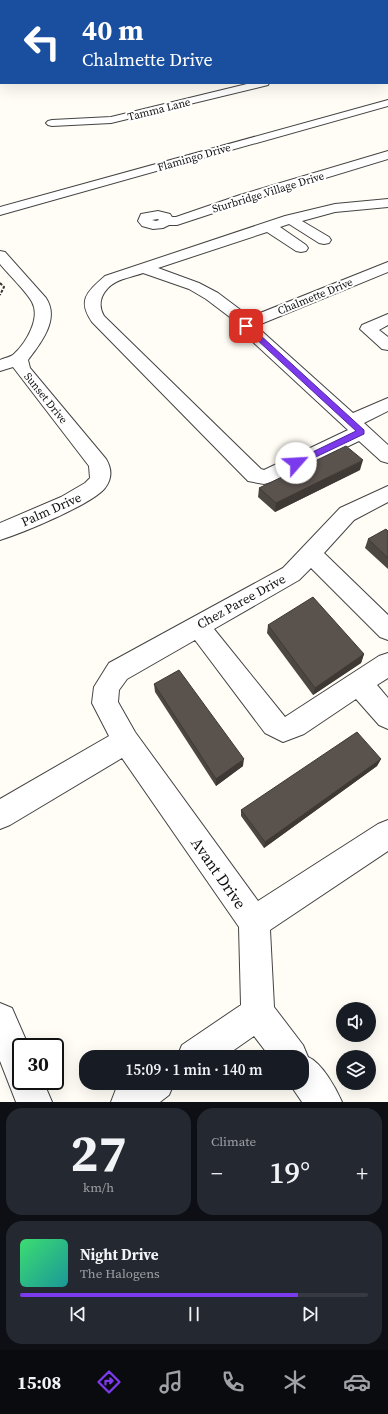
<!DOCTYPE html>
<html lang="en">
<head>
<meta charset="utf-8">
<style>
	:root { --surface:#171b24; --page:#242831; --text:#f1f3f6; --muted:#9ea1a6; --line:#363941; --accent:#7c3aed }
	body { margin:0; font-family:"Source Serif 4",serif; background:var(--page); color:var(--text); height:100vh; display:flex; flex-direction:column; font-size:15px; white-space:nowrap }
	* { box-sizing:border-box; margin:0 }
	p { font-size:13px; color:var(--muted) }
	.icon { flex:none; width:22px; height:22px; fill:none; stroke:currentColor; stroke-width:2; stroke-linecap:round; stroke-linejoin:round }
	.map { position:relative; height:1102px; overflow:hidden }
	.sheet { display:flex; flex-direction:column; gap:6px; padding:6px; background:#0d0f14; flex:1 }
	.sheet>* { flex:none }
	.hud { position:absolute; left:0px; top:0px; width:388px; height:84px; box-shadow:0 4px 16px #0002; background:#1a4fa0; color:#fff; overflow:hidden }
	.controls { position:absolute; left:336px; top:1002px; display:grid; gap:8px }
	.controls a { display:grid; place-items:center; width:40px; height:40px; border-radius:50%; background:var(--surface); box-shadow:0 4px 16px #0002; font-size:20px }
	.speed { position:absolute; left:12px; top:1038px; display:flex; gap:8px; font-size:20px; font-weight:700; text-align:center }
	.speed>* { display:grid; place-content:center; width:52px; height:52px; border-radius:50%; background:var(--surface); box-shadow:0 4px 16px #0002; line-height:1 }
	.speed .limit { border:2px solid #111; border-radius:6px; background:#fff; color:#111 }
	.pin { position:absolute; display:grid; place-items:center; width:34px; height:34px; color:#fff; margin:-17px; border-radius:8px; box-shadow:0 2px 6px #0006 }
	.me { position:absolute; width:44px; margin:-22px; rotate:64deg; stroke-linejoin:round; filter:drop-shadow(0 0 3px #0008) }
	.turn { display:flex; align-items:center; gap:14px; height:84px; padding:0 16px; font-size:18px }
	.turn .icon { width:52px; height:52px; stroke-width:2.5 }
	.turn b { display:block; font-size:28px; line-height:34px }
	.big { font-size:30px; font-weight:600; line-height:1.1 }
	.sheet .widget { flex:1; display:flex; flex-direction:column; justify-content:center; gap:6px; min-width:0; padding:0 14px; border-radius:16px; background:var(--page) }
	.sheet .dial { align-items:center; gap:0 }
	.dial b { font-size:52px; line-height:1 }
	.song { display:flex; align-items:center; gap:12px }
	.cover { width:48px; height:48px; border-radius:6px; background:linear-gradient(135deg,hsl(140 70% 55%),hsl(180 70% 35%)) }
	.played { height:4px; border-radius:2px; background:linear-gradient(90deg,var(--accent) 80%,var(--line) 80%) }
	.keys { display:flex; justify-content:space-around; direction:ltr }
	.heat { display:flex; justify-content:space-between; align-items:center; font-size:22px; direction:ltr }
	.sheet .tiles { flex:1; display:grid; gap:6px; grid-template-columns:1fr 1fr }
	.widget:last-child { grid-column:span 2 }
	.trip { position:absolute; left:79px; top:1050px; width:230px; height:40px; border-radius:16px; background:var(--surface); box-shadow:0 4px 16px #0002; font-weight:600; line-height:40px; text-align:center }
	.menu { display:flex; height:64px; justify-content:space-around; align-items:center; background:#090b0e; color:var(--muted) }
	.menu .icon { width:28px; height:28px }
	.menu .active { color:var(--accent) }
	.menu b { font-size:18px; color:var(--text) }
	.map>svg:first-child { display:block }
</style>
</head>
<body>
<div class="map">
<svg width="388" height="1102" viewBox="0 0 388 1102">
	<rect width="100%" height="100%" fill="#fffdf5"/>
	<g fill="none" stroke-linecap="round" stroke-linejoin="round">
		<path stroke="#3f96cf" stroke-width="2" d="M75,1L81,0"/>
		<g stroke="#444" stroke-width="2">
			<path id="minor" d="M195,0H206V1H195Z
				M275,0H287L275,1Z
				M323,0H340L323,1Z
				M360,0H372L360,1Z
				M387,1H388V7H387Z
				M0,3H1V9H0Z
				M387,25H388V32H387Z
				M387,50H388V56H387Z
				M0,64H1V70H0Z
				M251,83H269L268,85L111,123L52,126L48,125L46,123L48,121L52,120L111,117Z
				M388,100V106L0,215V207Z
				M388,151V159L250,201L177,225H169L163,228L153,229L142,226L138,221L141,214L158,211L170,214L172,217H176L240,195ZM152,220L158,219L159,220L156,221Z
				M388,199V207L335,212L302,221L329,237L331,240L329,243L324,244L319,243L289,224L280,227L306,245L308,248L306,251L301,252L296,251L267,232L158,268L199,283L218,293L250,317L388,262V272L256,326L353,413L388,398V411L364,423L388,445V463L381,461L359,441L278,480L264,484L248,481L92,322C77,300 87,292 105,276L285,216L335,204ZM143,273L189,289L206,299L239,324L238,326L240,330L348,430L264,470L261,469L104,316C96,303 103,289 116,282C124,278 135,276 143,273Z
				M0,251L5,252L46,298C60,319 41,343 28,360L30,368L106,459C112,469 112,479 105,488C91,505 22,533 0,540V523L61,497L85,483L90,478L89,466L13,367L0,371V360C4,358 11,357 14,354C26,343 41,318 32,302C26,291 8,274 0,264Z
				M388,314V325L379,330L388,337V350L382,349L360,329L362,325Z
				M388,486V502L354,520L324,553L388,615V640L380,637L311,568L299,580L214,629L285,717L379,656L388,653V678L377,685L388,698V729L379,725L356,699L304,734L283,742L265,733L195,640L127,679L119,690L118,702L135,732L258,901L378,824L388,820V851L270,930L274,1007L303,1045L308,1057C322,1063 336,1088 342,1102H302L289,1083H302V1057H270L254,1036L224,1057H177L182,1045L241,1005L239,927L122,758L10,825L0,829V799L109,736L92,703L94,687L109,663L283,568L340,508Z
				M0,1003L12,1008L29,1047H21V1081H43L52,1102H16L0,1061Z
				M126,1083H174L169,1095L160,1102H111L116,1089Z"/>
		</g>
		<g stroke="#222" stroke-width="2">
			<path id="major" d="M297,0H306L297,1Z
				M320,0H329V1H320Z
				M341,0H351L341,1Z
				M387,39H388V46H387Z"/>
		</g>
		<path stroke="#333" stroke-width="2" stroke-dasharray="3 1.5" stroke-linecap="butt" d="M0,283L4,287L0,295"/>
		<use href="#minor" fill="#fff" fill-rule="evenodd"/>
		<use href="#major" fill="#f9d66b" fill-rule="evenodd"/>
	</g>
	<path fill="#4d4742" d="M360,470L275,512L258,497L259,488Z
		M388,531V569L365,548L368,539Z
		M268,625L364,654L361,663L313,695L267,633Z
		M154,684L243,766L216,786L155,692Z
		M381,759L377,766L264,848L241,816V810Z"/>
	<path fill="#3f3936" d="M3,0H15L10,1H3Z
		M363,460L360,470L275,512L276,503Z
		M364,654L361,663L313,695L315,688Z
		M244,759L243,766L216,786V779Z
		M381,759L377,766L264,848L265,842Z"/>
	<path fill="#5a524d" stroke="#3f3936" d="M346,446L363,460L276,503L259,488Z
		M386,529L388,531V558L368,539Z
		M313,597L364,654L315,688L268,625Z
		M179,670L244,759L216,779L154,684Z
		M357,732L381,759L265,842L241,810Z"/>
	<path fill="#7c3aed" stroke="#51269a" d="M243,324H248L364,430V434L299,465H294L292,463L294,461L356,431L243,327Z"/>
	<g text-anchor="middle" stroke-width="4" stroke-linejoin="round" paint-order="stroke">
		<g font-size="11" fill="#111" stroke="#fff">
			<text transform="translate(159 109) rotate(-14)" y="4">Tamma Lane</text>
			<text transform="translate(194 157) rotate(-16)" y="4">Flamingo Drive</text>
			<text transform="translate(268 192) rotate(-17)" y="4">Sturbridge Village Drive</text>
			<text transform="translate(315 296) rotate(-22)" y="4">Chalmette Drive</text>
			<text transform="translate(46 398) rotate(51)" y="4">Sunset Drive</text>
		</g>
		<g font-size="13" fill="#111" stroke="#fff">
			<text transform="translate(51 509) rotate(-24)" y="5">Palm Drive</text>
			<text transform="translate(241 601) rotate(-29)" y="5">Chez Paree Drive</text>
		</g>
		<g font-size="16" fill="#111" stroke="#fff">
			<text transform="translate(219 873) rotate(55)" y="6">Avant Drive</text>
		</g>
	</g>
</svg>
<div class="controls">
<a><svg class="icon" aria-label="sound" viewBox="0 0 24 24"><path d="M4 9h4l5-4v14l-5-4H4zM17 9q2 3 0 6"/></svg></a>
<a><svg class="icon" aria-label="layers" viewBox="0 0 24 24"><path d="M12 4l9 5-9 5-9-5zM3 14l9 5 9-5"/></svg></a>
</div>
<div class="speed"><div class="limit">30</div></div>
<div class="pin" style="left:246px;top:326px;background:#d93025"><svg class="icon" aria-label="arrive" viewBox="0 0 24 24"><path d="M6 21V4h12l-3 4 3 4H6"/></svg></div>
<svg class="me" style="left:296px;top:463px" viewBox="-20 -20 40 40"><circle r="19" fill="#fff"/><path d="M0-13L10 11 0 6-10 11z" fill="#7c3aed"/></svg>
<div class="trip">15:09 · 1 min · 140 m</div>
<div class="hud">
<div class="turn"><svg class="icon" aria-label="left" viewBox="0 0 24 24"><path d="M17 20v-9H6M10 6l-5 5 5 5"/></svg><div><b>40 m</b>Chalmette Drive</div></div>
</div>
</div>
<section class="sheet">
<div class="tiles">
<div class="widget dial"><b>27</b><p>km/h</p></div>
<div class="widget"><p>Climate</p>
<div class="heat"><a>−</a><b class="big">19°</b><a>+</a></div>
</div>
<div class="widget">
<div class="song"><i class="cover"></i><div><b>Night Drive</b><p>The Halogens</p></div></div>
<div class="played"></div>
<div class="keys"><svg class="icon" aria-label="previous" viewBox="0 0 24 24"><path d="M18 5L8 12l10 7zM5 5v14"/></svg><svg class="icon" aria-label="pause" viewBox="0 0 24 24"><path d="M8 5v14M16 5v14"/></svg><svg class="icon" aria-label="next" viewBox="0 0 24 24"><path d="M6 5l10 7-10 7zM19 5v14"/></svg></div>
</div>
</div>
</section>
<nav class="menu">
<b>15:08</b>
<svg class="icon active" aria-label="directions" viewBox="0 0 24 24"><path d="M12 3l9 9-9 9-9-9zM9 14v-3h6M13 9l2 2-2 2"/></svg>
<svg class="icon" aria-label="music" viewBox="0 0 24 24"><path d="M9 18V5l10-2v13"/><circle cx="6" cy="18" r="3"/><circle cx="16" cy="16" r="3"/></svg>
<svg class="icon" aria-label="phone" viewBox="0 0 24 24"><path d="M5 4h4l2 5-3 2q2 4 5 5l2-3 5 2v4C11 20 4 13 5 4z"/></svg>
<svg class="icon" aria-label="climate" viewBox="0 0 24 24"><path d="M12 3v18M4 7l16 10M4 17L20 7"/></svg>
<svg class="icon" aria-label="car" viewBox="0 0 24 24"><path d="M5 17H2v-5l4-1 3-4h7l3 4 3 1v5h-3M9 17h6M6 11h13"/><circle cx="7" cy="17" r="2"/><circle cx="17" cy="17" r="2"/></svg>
</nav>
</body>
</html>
